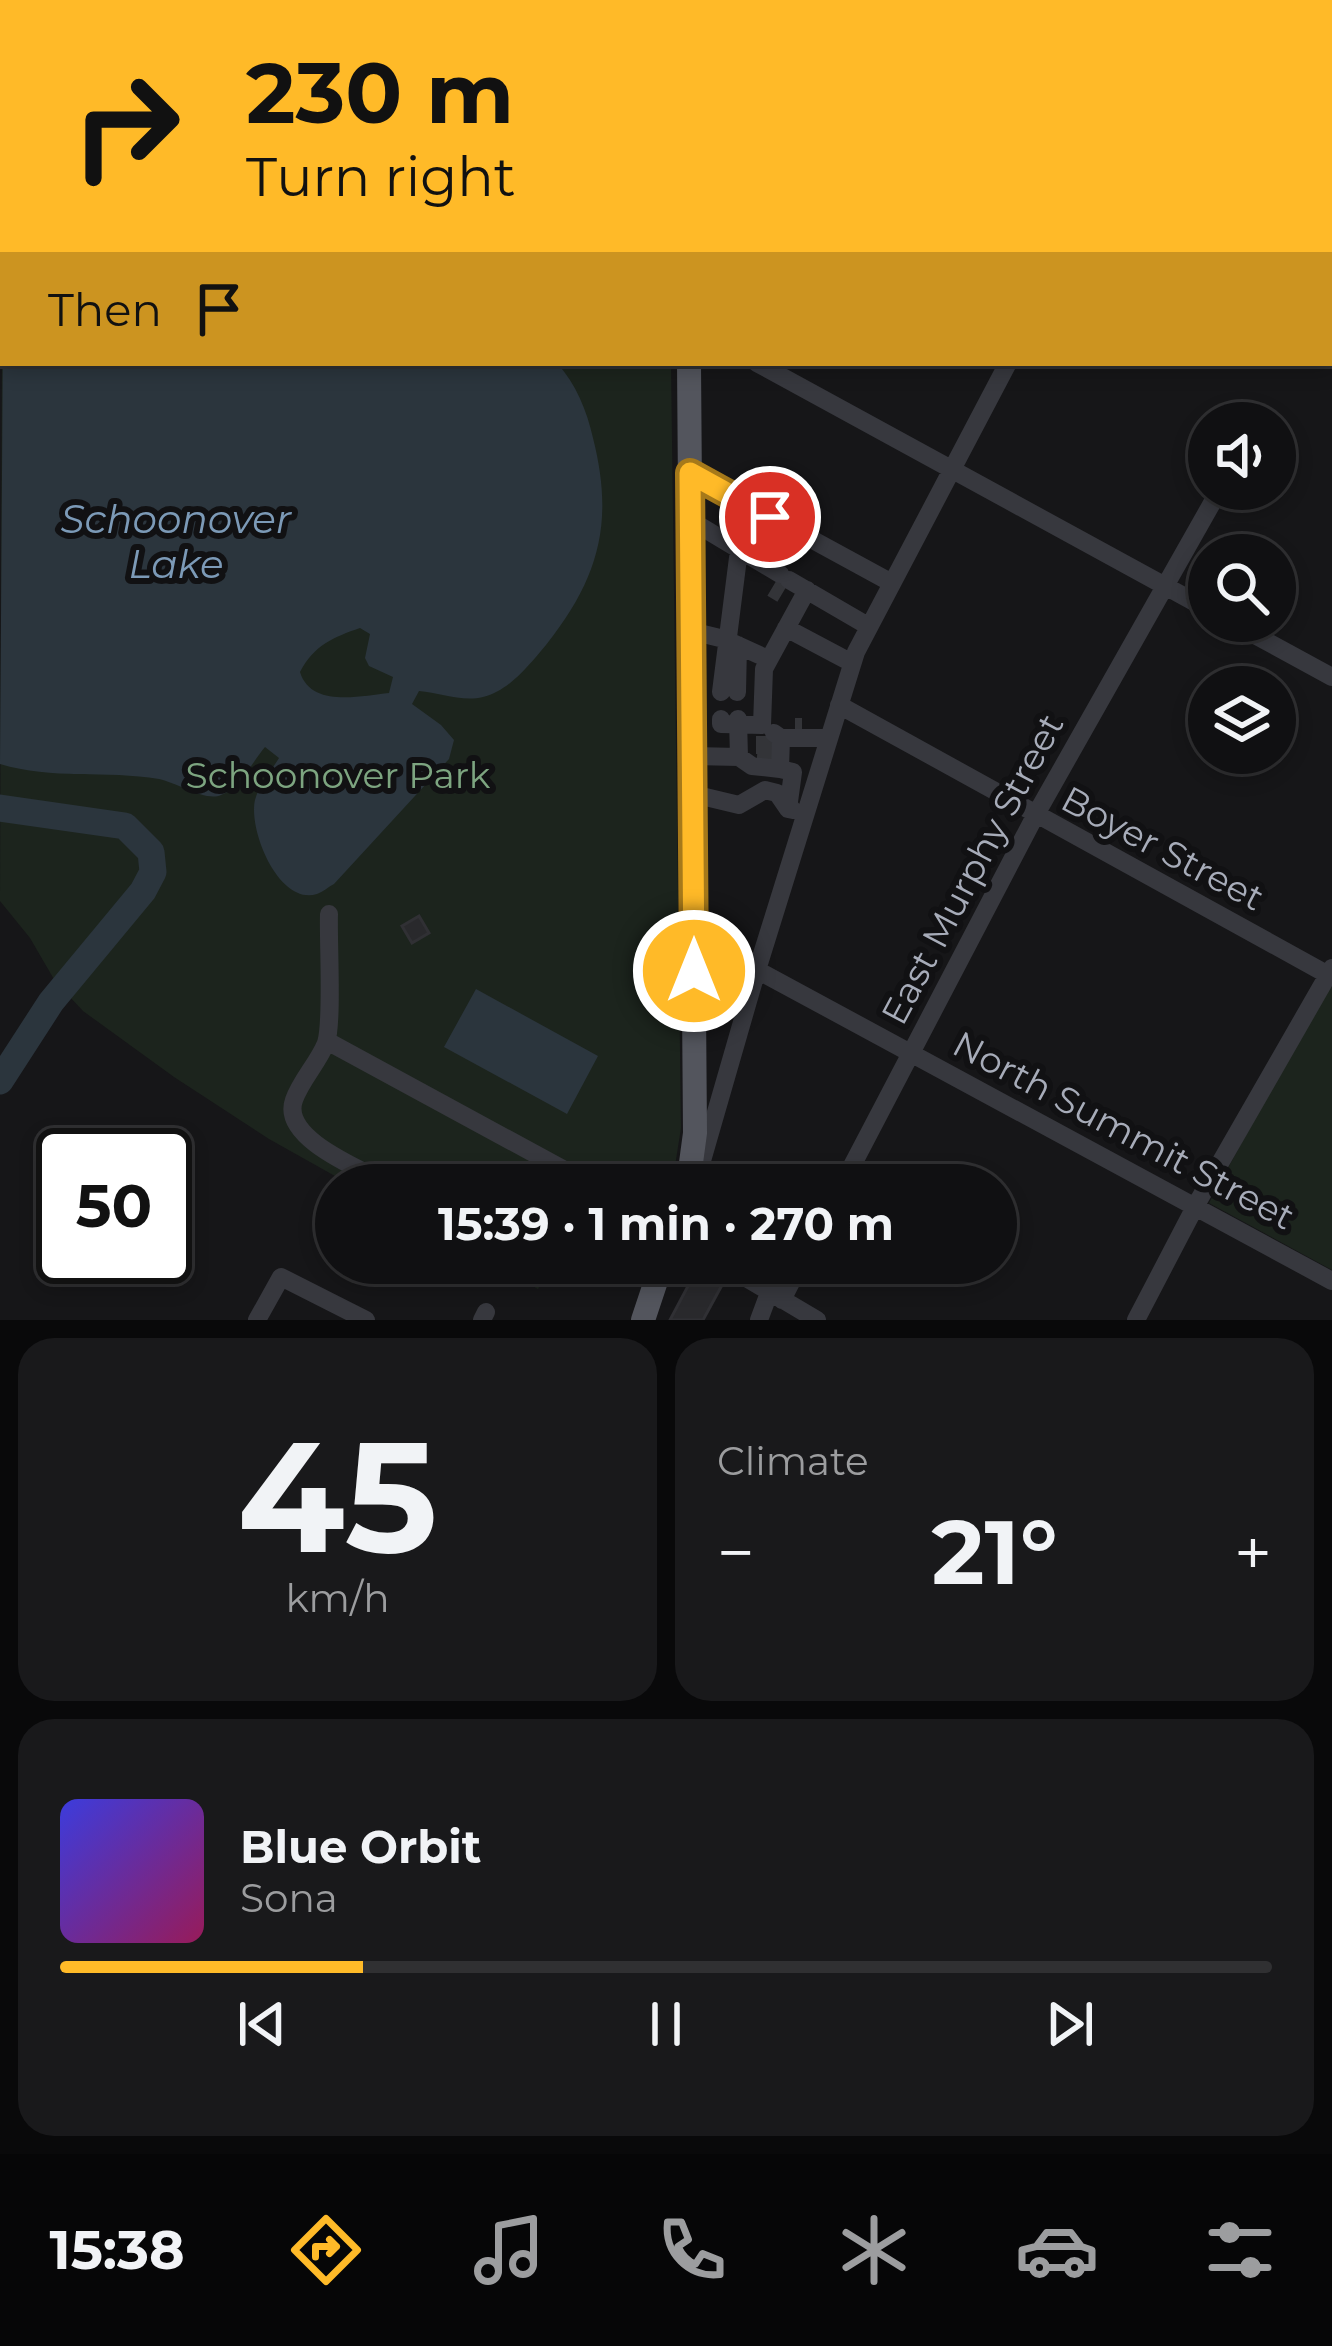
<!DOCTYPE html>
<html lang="en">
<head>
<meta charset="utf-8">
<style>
	:root { --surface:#101012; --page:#19191b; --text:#f1f3f6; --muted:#9c9d9f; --line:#303032; --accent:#ffba28 }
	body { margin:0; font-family:Montserrat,sans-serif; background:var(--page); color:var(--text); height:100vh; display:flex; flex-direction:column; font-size:45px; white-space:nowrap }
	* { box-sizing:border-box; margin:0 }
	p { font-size:39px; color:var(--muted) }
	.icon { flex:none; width:66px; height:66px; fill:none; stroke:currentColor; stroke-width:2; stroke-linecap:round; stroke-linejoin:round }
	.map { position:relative; height:1320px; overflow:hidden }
	.sheet { display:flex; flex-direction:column; gap:18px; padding:18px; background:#09090a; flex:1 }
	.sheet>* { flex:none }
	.banner { position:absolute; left:0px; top:0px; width:1332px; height:366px; box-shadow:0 6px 18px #0003,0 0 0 3px var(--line); background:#ffba28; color:#111; overflow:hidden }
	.tools { position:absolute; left:1188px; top:402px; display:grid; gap:24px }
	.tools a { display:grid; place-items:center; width:108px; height:108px; border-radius:50%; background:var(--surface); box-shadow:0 6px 18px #0003,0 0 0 3px var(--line); font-size:60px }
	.speed { position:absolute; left:36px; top:1128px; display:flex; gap:24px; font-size:60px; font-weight:700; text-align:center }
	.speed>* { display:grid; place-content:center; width:156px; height:156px; border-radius:50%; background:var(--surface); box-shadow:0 6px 18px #0003,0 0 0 3px var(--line); line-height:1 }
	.speed .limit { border:6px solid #111; border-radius:18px; background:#fff; color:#111 }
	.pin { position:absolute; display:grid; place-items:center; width:102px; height:102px; color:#fff; margin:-51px; border:6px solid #fff; border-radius:50%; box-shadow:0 3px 12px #0007 }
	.me { position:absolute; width:132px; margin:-66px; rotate:0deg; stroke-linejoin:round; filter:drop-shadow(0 0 9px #0008) }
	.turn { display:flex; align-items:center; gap:42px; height:252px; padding:0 48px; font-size:54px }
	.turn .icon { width:156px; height:156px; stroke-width:2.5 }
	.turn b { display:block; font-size:84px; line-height:102px }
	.then { display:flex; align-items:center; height:114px; padding:0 48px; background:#0003; gap:24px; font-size:45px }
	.big { font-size:90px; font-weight:700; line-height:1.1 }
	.sheet .card { flex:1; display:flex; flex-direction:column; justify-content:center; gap:18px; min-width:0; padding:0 42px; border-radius:36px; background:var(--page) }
	.sheet .dial { align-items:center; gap:0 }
	.dial b { font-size:156px; line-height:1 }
	.song { display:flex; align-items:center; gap:36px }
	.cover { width:144px; height:144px; border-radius:18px; background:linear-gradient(135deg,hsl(240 70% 55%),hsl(330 70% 35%)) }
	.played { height:12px; border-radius:6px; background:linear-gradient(90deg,var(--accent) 25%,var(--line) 25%) }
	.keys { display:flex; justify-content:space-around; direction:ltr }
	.heat { display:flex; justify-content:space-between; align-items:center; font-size:66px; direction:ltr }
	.sheet .tiles { flex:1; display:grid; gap:18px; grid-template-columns:1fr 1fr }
	.card:last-child { grid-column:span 2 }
	.trip { position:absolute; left:315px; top:1164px; width:702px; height:120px; border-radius:60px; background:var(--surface); box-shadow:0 6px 18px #0003,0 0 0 3px var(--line); font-weight:700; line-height:120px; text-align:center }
	.tabs { display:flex; height:192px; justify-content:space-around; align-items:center; background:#060607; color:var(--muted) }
	.tabs .icon { width:84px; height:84px }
	.tabs .on { color:var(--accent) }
	.tabs b { font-size:54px; color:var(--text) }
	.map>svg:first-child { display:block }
</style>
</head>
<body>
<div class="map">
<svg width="1332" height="1320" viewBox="0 0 1332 1320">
	<rect width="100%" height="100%" fill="#161618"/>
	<path fill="#1c241d" d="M3,50V363H671L681,1128L672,1185H351L269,1139L174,1077L83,1011L55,981L30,938L0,901Z
		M1328,984L1332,987V1270L1209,1203Z
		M491,1263H551L538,1289Z"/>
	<path fill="#2b353d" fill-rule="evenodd" d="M3,327V363H557C576,384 587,411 593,438C614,521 600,577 546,645C529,665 509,691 483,697C462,702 440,693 419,691L412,704L441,725L454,740L449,759L334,884C328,887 323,892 317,894C279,906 248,830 255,800C259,785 271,771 279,758L265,747C253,761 240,788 221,795C206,802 178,783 159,779C106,770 52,780 0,764ZM360,628L370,634L365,658L369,666L393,677L389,693C360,696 311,708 300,672C314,645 334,637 360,628Z
		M476,989L598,1056L567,1114L444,1047Z"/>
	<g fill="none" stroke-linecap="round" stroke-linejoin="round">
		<path stroke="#2b353d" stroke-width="27" d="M0,808L125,826L151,852L153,872L143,891L51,1002L0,1081"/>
	</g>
	<path fill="#29292c" stroke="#303034" stroke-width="3" d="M419,916L429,933L412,943L402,926Z
		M696,1271L722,1285L703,1320H670Z"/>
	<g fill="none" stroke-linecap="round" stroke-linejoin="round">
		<path stroke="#333438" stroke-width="18" stroke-dasharray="18 9" stroke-linecap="butt" d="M772,588L782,594
			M795,727H802
			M756,745H773
			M757,757L772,758"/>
		<path stroke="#37383e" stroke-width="18" d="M84,0L89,3
			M329,0L335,3
			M1150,0L1156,3
			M184,3L185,0
			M275,3L276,0
			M710,3L712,0
			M1205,3L1207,0
			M1329,96L1332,97
			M757,363L1209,610
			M690,473L890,582
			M690,520L780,574
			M789,580L868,626
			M1229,621L1332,677
			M786,628L852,663
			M691,631L724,639L768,659
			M721,692L739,550
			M737,692L738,645
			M839,705L1332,977
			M721,719V724L762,725L764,669L807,590
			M774,733L781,738H827
			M693,756L739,757L738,719
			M739,757L752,766L780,769L781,738
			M780,769L793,772L788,809L793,810
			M693,794L739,805L765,790L777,793L788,809
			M329,914C328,941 333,1022 326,1043C318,1063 301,1080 294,1100C280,1139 363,1170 390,1185
			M757,970L1332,1281
			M327,1041L592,1185
			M695,1185L757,970L856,652L1008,363
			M842,1185L1035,816L1220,489
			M721,1263L817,1320
			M782,1300L801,1263
			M257,1320L281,1277L366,1320
			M482,1320L486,1312
			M759,1320L769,1293
			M1136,1320L1196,1205L1332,968"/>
		<path stroke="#53555d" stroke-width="24" d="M594,0L599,3
			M688,1185L695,1133L689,363
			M643,1320L662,1263"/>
		<g stroke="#4a4c53" stroke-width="9">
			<path id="rail" d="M997,0L1002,3
				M1057,0L1062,3
				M1329,153L1332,155
				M1329,283L1332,286"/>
		</g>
		<use href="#rail" stroke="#111113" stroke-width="4.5" stroke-dasharray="14" stroke-linecap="butt"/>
	</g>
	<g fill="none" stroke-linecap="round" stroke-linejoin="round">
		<g stroke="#a6791a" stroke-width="30">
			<path id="route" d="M694,971L690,473L770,517"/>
		</g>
		<use href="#route" stroke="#ffba28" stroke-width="21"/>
	</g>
	<g text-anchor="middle" stroke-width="12" stroke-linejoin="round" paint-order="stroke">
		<g font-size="36" fill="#7da580" stroke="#111113">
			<text x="338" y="788">Schoonover Park</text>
		</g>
		<g font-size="36" fill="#a7acb9" stroke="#111113">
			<text transform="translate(1163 848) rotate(28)" y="13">Boyer Street</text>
			<text transform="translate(972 869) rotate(-62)" y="13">East Murphy Street</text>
			<text transform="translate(1124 1130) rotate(28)" y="13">North Summit Street</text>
		</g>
		<g font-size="39" font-style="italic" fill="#7c9ab7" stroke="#111113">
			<text x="176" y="533">Schoonover<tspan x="176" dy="45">Lake</tspan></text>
		</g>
	</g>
</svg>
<div class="tools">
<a><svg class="icon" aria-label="sound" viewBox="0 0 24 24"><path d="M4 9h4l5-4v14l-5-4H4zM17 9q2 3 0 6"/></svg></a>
<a><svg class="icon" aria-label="search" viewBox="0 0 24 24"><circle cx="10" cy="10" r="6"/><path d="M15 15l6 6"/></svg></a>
<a><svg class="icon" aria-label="layers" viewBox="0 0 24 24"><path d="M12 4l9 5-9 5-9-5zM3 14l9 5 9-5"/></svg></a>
</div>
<div class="speed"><div class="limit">50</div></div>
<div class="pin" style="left:770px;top:517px;background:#d93025"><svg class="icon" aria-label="arrive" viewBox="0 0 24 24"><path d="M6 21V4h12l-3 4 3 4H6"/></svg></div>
<svg class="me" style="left:694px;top:971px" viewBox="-20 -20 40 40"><circle r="17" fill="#ffba28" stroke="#fff" stroke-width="3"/><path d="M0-11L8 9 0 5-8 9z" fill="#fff"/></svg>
<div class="trip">15:39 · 1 min · 270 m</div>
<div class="banner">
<div class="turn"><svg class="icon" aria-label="right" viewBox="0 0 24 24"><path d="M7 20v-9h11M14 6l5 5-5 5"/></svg><div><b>230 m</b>Turn right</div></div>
<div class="then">Then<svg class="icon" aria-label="arrive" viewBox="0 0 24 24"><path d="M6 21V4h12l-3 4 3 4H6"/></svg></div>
</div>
</div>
<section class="sheet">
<div class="tiles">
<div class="card dial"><b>45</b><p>km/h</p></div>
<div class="card"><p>Climate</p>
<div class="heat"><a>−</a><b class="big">21°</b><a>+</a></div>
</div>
<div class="card">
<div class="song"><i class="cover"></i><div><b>Blue Orbit</b><p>Sona</p></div></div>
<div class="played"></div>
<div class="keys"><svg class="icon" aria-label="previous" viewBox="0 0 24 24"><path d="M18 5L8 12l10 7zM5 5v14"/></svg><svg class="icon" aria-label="pause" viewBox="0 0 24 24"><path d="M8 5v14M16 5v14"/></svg><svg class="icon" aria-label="next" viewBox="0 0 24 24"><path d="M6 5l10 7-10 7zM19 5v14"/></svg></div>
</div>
</div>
</section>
<nav class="tabs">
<b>15:38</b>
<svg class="icon on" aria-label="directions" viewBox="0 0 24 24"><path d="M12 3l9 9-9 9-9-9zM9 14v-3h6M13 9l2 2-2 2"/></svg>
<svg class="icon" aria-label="music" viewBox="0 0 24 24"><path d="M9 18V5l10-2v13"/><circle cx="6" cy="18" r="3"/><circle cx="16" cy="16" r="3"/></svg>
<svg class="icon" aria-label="phone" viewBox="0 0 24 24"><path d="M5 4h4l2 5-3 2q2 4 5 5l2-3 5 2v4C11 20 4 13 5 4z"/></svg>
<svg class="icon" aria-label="climate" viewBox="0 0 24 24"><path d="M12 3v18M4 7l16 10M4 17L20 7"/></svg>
<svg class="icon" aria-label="car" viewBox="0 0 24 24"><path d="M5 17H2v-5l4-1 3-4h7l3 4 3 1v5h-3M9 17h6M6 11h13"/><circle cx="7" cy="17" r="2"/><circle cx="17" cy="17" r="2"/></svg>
<svg class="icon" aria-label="filters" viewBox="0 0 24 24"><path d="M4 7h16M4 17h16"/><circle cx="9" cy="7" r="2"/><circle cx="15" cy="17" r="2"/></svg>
</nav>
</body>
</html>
